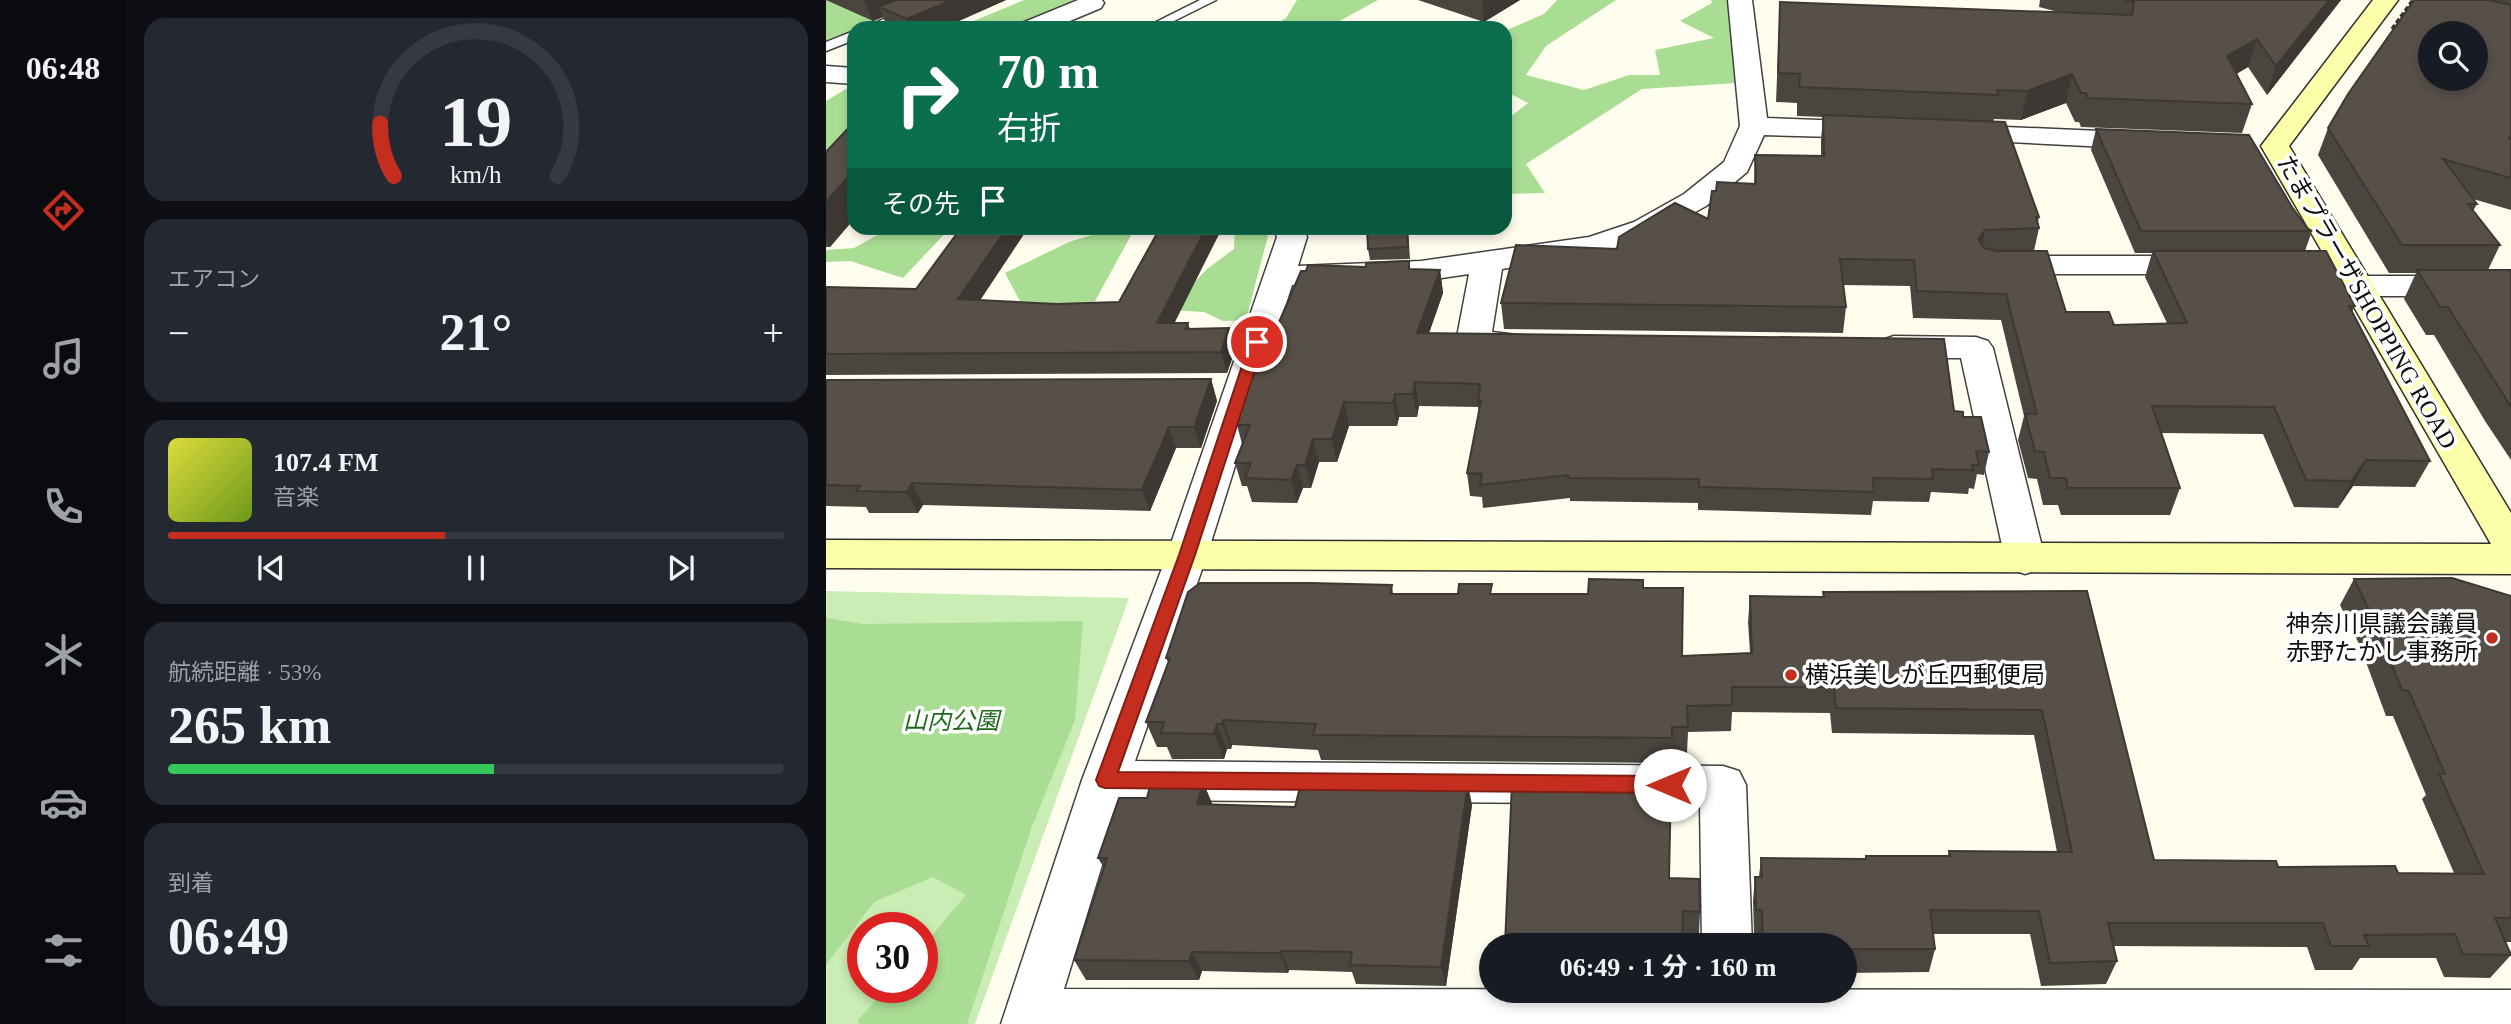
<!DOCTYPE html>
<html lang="ja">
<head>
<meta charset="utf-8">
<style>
	:root { --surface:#171b24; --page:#242831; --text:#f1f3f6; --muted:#9ea1a6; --line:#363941; --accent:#c52e1e }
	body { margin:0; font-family:"Times New Roman","Noto Sans JP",serif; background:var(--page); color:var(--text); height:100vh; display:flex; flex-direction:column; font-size:26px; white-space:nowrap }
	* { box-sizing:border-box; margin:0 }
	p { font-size:23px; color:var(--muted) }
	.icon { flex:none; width:38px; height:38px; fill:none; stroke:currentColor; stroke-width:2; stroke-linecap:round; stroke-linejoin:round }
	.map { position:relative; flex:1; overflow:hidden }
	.side { display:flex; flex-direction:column; gap:18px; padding:18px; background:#0d0f14; width:700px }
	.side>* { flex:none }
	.banner { position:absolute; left:21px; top:21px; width:665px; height:214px; border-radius:21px; box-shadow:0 4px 10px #0003; background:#0b6e4f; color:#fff; overflow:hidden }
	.fabs { position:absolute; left:1592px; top:21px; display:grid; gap:14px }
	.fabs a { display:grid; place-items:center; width:70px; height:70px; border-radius:50%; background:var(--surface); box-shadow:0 4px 10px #0003; font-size:35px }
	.speed { position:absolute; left:21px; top:912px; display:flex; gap:14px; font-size:35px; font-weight:700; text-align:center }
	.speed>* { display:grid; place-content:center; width:91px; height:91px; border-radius:50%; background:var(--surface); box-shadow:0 4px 10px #0003; line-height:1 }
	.speed .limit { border:10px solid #d22; background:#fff; color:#111 }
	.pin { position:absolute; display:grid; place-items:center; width:60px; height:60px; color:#fff; margin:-30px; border:4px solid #fff; border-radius:50%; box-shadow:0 2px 7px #0007 }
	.me { position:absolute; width:77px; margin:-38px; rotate:270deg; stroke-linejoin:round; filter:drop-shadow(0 0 5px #0008) }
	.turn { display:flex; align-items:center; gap:24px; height:147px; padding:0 35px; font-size:32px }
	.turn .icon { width:91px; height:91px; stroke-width:2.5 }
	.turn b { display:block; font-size:49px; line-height:60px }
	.then { display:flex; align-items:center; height:66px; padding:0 35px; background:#0003; gap:14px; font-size:26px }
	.big { font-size:52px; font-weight:700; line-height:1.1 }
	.side .card { flex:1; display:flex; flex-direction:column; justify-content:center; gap:10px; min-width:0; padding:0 24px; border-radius:21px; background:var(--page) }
	.side .dial { align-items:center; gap:0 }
	.dial svg { height:182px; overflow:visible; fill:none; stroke:var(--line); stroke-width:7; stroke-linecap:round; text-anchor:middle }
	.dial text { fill:var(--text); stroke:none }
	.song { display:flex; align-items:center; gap:21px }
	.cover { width:84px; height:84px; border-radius:10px; background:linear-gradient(135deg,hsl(60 70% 55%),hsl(80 70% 35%)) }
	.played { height:7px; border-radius:4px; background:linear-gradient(90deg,var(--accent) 45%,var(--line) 45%) }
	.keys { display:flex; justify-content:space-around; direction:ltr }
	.heat { display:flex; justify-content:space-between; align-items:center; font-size:38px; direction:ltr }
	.charge { height:10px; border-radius:5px; background:linear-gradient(90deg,#34c759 53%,var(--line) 0) }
	.trip { position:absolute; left:653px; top:933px; width:378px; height:70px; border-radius:35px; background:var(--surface); box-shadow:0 4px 10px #0003; font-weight:700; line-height:70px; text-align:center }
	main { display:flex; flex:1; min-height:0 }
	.tab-bar { display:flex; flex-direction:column; width:126px; justify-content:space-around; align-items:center; background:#090b0e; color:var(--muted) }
	.tab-bar .icon { width:49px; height:49px }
	.tab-bar .on { color:var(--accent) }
	.tab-bar b { font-size:32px; color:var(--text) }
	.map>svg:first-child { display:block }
</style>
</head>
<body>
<main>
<nav class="tab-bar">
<b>06:48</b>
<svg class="icon on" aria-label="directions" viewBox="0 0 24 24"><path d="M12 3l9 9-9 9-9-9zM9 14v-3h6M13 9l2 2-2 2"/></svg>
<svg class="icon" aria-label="music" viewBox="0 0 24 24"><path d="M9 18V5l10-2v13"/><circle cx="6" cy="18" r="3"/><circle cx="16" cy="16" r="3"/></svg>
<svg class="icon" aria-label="phone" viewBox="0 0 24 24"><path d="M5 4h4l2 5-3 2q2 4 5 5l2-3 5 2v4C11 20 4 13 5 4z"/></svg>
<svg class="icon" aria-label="climate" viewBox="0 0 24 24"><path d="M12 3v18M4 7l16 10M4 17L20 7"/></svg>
<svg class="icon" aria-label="car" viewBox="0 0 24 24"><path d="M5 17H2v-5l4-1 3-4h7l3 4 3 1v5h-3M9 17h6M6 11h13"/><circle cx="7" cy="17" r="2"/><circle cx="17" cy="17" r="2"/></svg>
<svg class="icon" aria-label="filters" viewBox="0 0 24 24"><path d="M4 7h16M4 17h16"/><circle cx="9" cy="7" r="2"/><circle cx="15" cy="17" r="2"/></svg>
</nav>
<section class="side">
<div class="card dial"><svg viewBox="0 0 100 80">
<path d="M14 69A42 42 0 1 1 86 69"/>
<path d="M14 69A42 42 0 0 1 8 46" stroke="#c52e1e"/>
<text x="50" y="56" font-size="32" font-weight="700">19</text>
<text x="50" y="72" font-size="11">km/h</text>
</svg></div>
<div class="card"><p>エアコン</p>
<div class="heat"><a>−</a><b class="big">21°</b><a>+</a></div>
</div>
<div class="card">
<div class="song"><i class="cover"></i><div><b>107.4 FM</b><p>音楽</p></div></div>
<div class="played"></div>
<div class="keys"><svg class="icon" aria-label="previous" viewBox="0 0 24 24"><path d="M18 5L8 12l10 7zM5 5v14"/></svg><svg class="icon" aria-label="pause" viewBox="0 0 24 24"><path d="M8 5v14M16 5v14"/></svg><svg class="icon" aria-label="next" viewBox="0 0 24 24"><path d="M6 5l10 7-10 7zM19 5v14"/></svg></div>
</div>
<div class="card"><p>航続距離 · 53%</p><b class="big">265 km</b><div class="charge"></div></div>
<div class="card"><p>到着</p><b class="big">06:49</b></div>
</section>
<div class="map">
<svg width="1685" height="1024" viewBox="0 0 1685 1024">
	<rect width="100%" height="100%" fill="#fffeee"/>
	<path fill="#caecb5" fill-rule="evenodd" d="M0,591L303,598L149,1024H0ZM37,928H96V987H37Z"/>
	<path fill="#aadd94" d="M0,0H99L0,42Z
		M198,0H248L193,28H131Z
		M471,0H552L501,28H444L460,18Z
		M731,0H790L720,46L700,75L758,90L803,75H834L829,50L888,38L854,21L886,3L885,0H908L910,83L816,89L700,164L719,193L679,194V121L702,103L679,91V31L718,14Z
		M20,89L28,91V136L0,169V101Z
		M64,228H124L77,278L24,261L0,262V250L28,248Z
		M276,228H309L268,303L196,305L179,273L243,242L273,233Z
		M409,228H444L420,320L397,321L378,312L342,310L381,269L408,249Z
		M0,618L37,624L257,621L249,720L205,829L141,1024H33L32,1020L61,987H96V947L140,895L107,877L48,902L0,965Z"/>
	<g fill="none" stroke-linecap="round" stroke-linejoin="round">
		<g stroke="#414141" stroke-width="3">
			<path id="lane" d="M100,0H116L55,28H38Z
				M374,0H390L334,28H318Z
				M28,31V40L0,51V42Z"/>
		</g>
		<g stroke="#414141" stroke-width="3">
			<path id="street" d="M252,0H276L278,3L275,8L227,28H192L196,23Z
				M902,0H926L941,118L1048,122L1058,124L1062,130L1058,136L1048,138L938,135L921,172L880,206L830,234L768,255L676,269L666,332L701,336L706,343L701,350C680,356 656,355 635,349L630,342L643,274L595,281L466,285L381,555L309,761L897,766L913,771L920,785L926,945H876L874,804L296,800L238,989L1685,990V1024H175L256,780L341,555L451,237L447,228H477L481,237L472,266L595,261L763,237L808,222L858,194L898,162L914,126Z
				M0,66L28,68V84L0,82Z
				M1133,125L1321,133L1331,135L1335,141L1331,147L1321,149L1123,139L1119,133L1123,127Z
				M1172,256H1374L1385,258L1390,265L1385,272L1374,274H1172L1161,272L1156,265L1161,258Z
				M1532,276H1685V296H1532L1521,293L1516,286L1521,279Z
				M1068,336L1150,337L1162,341L1167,348L1219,559L1213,569L1199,574L1185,569L1179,559L1135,358H1068L1056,354L1051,347L1056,340Z"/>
		</g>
		<g stroke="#303030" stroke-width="3">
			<path id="secondary" d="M1547,0H1572L1463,146L1685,513V574L0,568V540L1665,544L1435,146Z"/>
		</g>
		<use href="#lane" fill="#fff" fill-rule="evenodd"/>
		<use href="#street" fill="#fff" fill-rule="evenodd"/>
		<use href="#secondary" fill="#fcffa9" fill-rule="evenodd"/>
		<path stroke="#303030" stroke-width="3.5" stroke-dasharray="5 2.5" stroke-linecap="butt" d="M1566,29L1587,0"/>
	</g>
	<path fill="#4b453f" d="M0,0H180L117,28H62L57,17L47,21Z
		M592,0H694L658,22Z
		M1214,0H1515L1441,95L1422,67L1410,74L1426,104L1416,133L1255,127L1253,122H1249L1240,103L1195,120L1168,119L1167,122L1213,217L1212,222L1213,228L1208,251L1240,312L1288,325L1341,323L1319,277L1326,253H1309L1265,150L1270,129L1466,207L1481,228L1486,231L1479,251L1529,306L1526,312L1604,461L1589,487L1527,486L1512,508L1468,507L1437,434L1335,433L1354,488L1344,515H1235L1232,505H1217L1211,479L1202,478L1192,440L1198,416L1175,320L1087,318L1084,286L1017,285L1020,307L1017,333L678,329L675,303L791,249L882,219L890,191L928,184L929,155L995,156V140L997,117L971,116V103L950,102L954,2L1236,13L1213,7Z
		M1588,0H1685V210L1647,199L1651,204L1647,211L1674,245L1662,270H1685V460L1659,421L1608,335H1600L1578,299L1590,273H1563L1492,155L1502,128Z
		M28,122V219L4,247H0V152Z
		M202,228L154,300L231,304L293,302L334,228H396L348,323H362L364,329L403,328L409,350L401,373L0,375V287L90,289Z
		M582,228L584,259L544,260L542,249Z
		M584,269L614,270L617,293L603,333L1128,411L1137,417L1163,452L1158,475L1151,474L1148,489L1143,488L1142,494L1105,492L1103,502L1047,501L1045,515L872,510V503L744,501V498L657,508L656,497L644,496L641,473L653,411L652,407L593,406L591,417H573L571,426H523L511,462H493L485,488H477L471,503L426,502L421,486H416L409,463L416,444L411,425L451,327Z
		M385,379L391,401L375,448H350L324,511L97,505L92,513H43L40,507L0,506V380Z
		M1528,579L1685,596V942H1679L1685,955L1664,978L1618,977L1610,958H1534L1526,970H1489L1481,947L1287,946L1291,961L1280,984L1215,986L1204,934H1107L1109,949L1103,972L1018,973V945H934V933H928L927,901L929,877H933L935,858L1039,859L1040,856H1122L1123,851L1231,852L1208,735L1006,733L1004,713L906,712L905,731L862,732L861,753H846V763L495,760L492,750L406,745L405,749H401L398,759H346L341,747H331L320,722L342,662L340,658L566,585L567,594H762L817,588L856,656L924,653L922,622L924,596L997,597V592L1261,591L1328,860L1572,873H1628L1596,799L1600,795L1567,716H1560L1534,646L1514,605Z
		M377,782L386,804L469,807L646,805L620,986L530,984L526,972L463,970L462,973L376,971L373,980H260L248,960L278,868L272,858L321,798Z
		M843,878L874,912L873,933H857Z"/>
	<path fill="#3d3833" d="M40,0H94L53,7L57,17L47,21L38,1Z
		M126,0H180L117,28H84L81,19Z
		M658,0H694L658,22L656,1Z
		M1503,0H1515L1441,95L1450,66Z
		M1431,39L1422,67L1392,85L1401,56Z
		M1246,74L1240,103L1195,120L1201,91Z
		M28,170V219L4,247L0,238V202Z
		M181,228H202L141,320L132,299Z
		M380,228H396L338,344L331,323Z
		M1159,230L1155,255L1152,239Z
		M614,270L617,293L595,356L591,333Z
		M403,328L409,350L401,373L395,352Z
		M385,379L391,401L375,448L368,427Z
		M589,382L593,406L591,417L587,394Z
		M569,394L573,417L571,426L567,403Z
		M518,402L523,426L511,462L506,439Z
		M343,427L350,448L324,511L316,490Z
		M487,439L493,462L485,488L479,465Z
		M1540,460L1527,486L1512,508L1525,481Z
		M471,465L477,488L471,503L465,480Z
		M86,483L97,505L92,513L81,492Z
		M397,720L406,745L405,749L396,724Z
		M391,724L401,749L398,759L388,734Z
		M377,782L386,803L380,825L371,804Z
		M642,784L646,805L620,986L615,967Z
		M455,951L463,970L462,973L454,953Z
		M366,952L376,971L373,980L363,961Z"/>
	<path fill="#575049" stroke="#3d3833" stroke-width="2" fill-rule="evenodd" d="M70,0H126L81,19L53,7Z
		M1299,0H1503L1450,66L1431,39L1401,56L1426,104L1262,98L1260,93H1255L1246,74L1201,91L1171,90L1172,95L973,87L974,74L952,73L954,2L1306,15L1308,2Z
		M1588,0H1662L1685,5V134L1683,139H1685V178L1617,159L1651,204H1642L1674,245H1576L1502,128L1522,94ZM1605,33H1650V79H1605Z
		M997,115L1179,122L1213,217H1210L1213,228L1159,230L1152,239L1158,248L1171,251H1221L1240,312H1283L1288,325L1361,323L1327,251H1500L1529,306H1523L1604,461L1540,460L1525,481L1480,480L1448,407L1326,406L1354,488H1242L1240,478H1224L1218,452L1209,451L1199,414H1211L1180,294L1091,291L1088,260L1014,259L1020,307L675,303L690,245L791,249L793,237L849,203L882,219L886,191H890L891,182L930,184L929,155L998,156Z
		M28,122V170L0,202V152Z
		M1270,129L1423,135L1466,207L1481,228L1486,231H1315Z
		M135,228H181L132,299L231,304L293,302L334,228H380L331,323H362L360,329L403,328L395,352L0,354V287L90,289Z
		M541,228H581L582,247L542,249Z
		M583,261V269L614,270L591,333L1118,339L1128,411L1137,412V417H1155L1163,452L1150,451L1153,465H1146L1147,470L1106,469L1107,479L1047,478L1048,492L873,487V479L742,478V475L654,485L656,474L641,473L655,401L652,402L654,384L589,382L587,394H569L567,403L518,402L506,439H487L479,465H471L465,480L419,478L425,463H409L424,425H411L443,327H451L475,271H480L482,265L540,267V263Z
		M1591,270H1685V407L1622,307H1614Z
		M385,379L368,427H343L316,490L86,483L81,492L30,491L34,486L0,485V380Z
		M1626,578L1685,596V918H1669L1685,955L1637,954L1629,934L1538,935L1543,946H1505L1497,923H1282L1291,961L1224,963L1213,911L1104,910L1109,949H1018V945H937L936,910H930L929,877H936L935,858L1040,859V856H1124L1123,851L1246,852L1216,710L1010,708L1008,687H906V705L861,706L862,727H846V738L487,735L490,724L397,720L396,724H391L388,734L335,733L338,722H320L344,658H340L362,592L374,583H485L566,585L564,594H632L633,584H666L664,594H762L763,579L817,580V588H857L856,656L926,653L924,596L998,597L997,592L1261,591L1328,860L1450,861L1452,867L1569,866L1572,873L1658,874L1613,774H1619L1583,691L1576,690L1548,620L1528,579Z
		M325,782H377L371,804L469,807L475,783L642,784L615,967L524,965L526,952L455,951L454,953L366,952L363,961L248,960L281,858H272L293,798H321Z
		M686,783L845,784L843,878L873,879L874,912L857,911L856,945H679Z"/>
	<path fill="#c52e1e" stroke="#801e14" stroke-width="2" d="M431,338L438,342L369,555L292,772L844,776L850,779L853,785L850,790L844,793L279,788L273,786L270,780L353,555L424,342Z"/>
	<g fill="#c52e1e" stroke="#fff" stroke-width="2.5">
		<circle cx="1666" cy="638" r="7"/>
		<circle cx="965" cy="675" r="7"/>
	</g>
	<g text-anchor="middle" stroke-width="7" stroke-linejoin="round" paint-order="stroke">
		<g font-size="24" fill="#0e0e0e" stroke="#fff">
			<text transform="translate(1541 302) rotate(60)" y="8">たまプラーザSHOPPING ROAD</text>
		</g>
		<g font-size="24" fill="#0e0e0e" stroke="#fff" text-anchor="end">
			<text x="1652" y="632">神奈川県議会議員<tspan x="1652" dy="28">赤野たかし事務所</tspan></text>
			<text x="979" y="683" text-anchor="start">横浜美しが丘四郵便局</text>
		</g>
		<g font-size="24" font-style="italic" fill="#1f691a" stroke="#fff">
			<text x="125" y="729">山内公園</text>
		</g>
	</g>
</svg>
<div class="fabs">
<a><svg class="icon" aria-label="search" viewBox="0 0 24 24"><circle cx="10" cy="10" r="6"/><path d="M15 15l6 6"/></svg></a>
</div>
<div class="speed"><div class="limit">30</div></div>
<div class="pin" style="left:431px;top:342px;background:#d93025"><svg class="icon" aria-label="arrive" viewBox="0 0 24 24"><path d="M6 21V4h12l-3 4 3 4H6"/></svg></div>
<svg class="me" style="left:844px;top:785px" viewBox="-20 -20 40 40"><circle r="19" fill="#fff"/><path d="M0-13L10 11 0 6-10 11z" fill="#c52e1e"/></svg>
<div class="trip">06:49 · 1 分 · 160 m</div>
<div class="banner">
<div class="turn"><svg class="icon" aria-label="right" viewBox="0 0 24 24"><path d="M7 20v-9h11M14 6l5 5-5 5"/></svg><div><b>70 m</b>右折</div></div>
<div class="then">その先<svg class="icon" aria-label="arrive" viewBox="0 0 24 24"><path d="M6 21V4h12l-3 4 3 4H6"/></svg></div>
</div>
</div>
</main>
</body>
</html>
